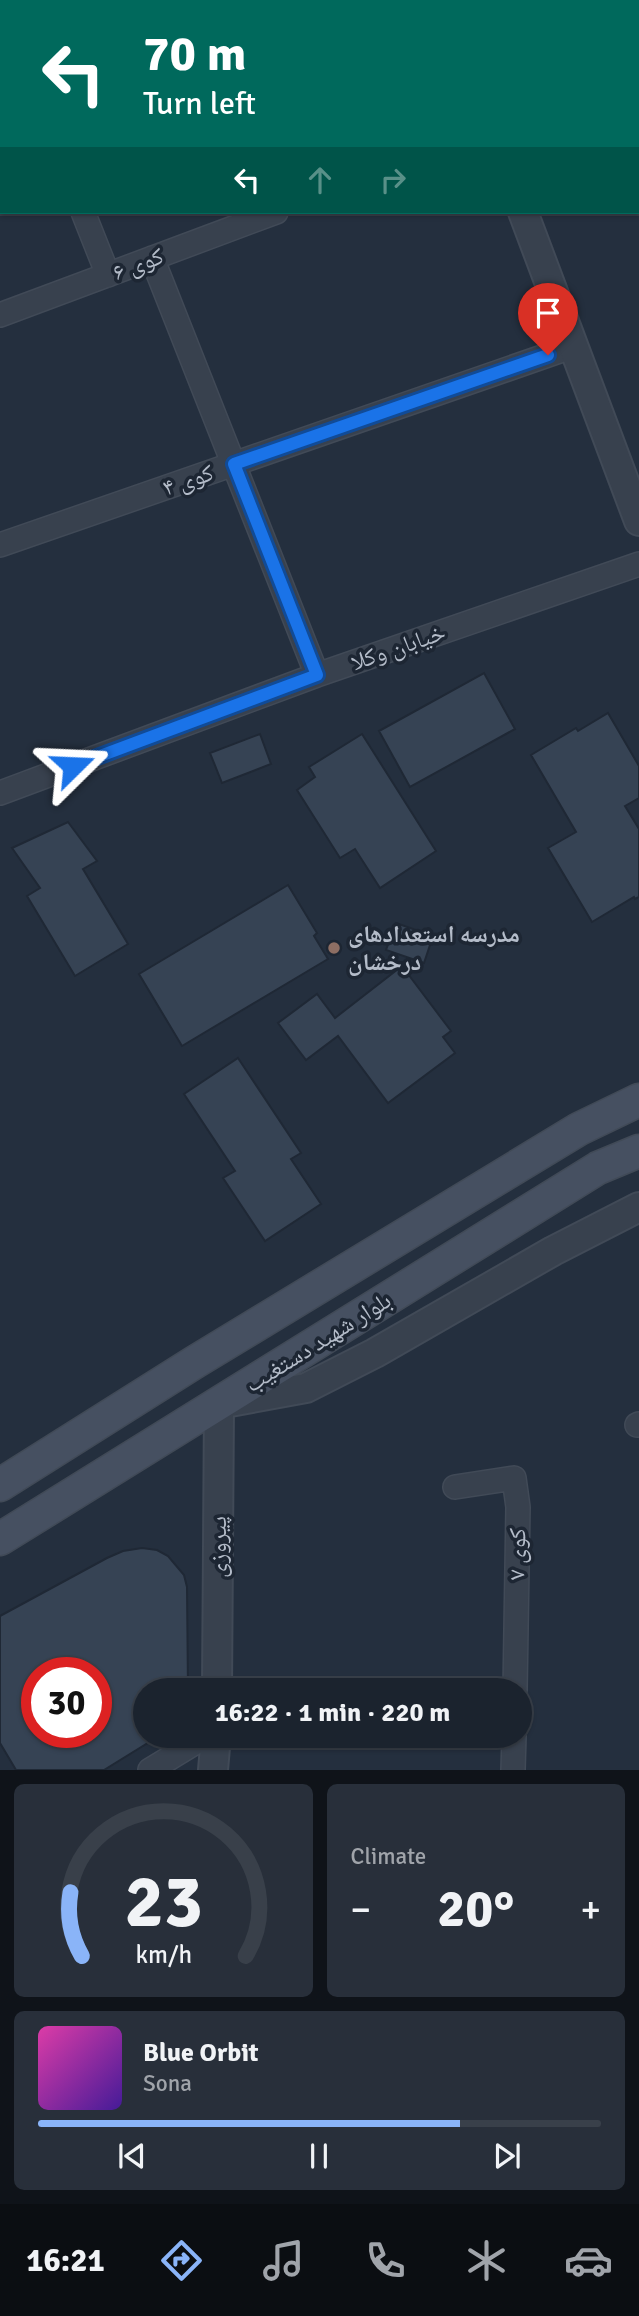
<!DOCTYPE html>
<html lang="en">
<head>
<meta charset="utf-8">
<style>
	:root { --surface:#1b232e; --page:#282f3a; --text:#f1f3f6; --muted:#a0a4aa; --line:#39404a; --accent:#8ab4f8 }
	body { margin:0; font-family:Signika,"Noto Naskh Arabic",sans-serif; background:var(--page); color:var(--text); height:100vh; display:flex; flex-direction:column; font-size:26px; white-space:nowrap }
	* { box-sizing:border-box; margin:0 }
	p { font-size:23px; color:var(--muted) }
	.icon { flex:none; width:38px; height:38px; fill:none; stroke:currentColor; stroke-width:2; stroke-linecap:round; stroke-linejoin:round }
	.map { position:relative; height:1770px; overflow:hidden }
	.panel { display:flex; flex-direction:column; gap:14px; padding:14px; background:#0f1319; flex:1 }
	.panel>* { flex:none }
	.banner { position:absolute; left:0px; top:0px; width:640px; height:214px; box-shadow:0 2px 5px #0004,0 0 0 2px var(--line); background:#00695c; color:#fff; overflow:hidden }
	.speed { position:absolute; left:21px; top:1657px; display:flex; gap:14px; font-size:35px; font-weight:700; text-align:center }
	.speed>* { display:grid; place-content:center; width:91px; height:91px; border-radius:50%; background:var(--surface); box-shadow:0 2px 5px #0004,0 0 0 2px var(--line); line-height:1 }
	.speed .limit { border:10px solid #d22; background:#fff; color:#111 }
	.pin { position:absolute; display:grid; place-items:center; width:60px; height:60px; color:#fff; margin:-72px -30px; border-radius:50% 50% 50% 0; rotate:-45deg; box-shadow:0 0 7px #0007 }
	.pin .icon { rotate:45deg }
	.me { position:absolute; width:77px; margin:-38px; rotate:69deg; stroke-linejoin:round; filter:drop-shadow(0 0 5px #0008) }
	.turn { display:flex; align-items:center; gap:24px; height:147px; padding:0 28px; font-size:32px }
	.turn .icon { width:91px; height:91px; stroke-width:2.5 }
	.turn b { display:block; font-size:49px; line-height:60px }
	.lanes { display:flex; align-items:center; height:66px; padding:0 28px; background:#0003; justify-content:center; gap:35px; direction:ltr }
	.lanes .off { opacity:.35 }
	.big { font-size:52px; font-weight:700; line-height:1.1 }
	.panel .widget { flex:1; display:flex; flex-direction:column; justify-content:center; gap:10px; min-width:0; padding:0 24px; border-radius:10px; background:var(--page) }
	.panel .dial { align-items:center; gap:0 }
	.dial svg { height:182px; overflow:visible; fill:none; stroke:var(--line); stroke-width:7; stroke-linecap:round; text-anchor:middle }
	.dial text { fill:var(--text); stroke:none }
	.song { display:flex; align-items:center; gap:21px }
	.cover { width:84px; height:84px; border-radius:10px; background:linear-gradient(135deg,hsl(320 70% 55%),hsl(260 70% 35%)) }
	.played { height:7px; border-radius:4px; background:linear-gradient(90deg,var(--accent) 75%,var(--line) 75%) }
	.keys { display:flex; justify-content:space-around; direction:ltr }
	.heat { display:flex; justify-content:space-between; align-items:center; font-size:38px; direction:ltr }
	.panel .tiles { flex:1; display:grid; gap:14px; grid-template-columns:1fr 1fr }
	.widget:last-child { grid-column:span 2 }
	.trip { position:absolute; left:133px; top:1678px; width:399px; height:70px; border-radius:35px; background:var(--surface); box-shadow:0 2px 5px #0004,0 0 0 2px var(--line); font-weight:700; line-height:70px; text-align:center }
	.tabs { display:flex; height:112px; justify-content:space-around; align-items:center; background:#0b0e12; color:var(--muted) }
	.tabs .icon { width:49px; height:49px }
	.tabs .on { color:var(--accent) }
	.tabs b { font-size:32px; color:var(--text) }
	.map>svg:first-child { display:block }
</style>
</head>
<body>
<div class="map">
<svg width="639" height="1770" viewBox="0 0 639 1770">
	<rect width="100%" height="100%" fill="#242f3e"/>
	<path fill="#364354" stroke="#1f2835" stroke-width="2" fill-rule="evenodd" d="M484,673L515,729L410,787L379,731Z
		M608,713L639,766V798L625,806L639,829V897L635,899L634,897L592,922L548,848L576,832L531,755L576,728L578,731Z
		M260,734L271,764L222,783L210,753Z
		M362,734L436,851L380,888L355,849L340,858L297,790L315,777L309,767Z
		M68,822L97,861L83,869L128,944L75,976L27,896L40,888L12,848Z
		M288,885L317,933L314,936L328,959L182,1046L139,974Z
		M396,923L433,936L424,963L386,950Z
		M402,966L451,1031L443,1037L455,1053L388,1103L338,1036L306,1060L278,1023L317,994L335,1018Z
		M238,1058L301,1153L291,1159L321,1204L265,1241L223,1178L235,1171L184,1094Z
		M142,1548L157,1550L168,1556L184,1575L187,1587L188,1690H145V1736H159L104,1770H16L0,1743V1616L107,1558L123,1551ZM37,1673H96V1732H37Z"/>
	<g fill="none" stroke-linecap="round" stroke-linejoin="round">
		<g stroke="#414a57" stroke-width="26">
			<path id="minor" d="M49,2L53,0
				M0,20L2,19
				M83,212L108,275
				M152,258L317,675
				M0,315L276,212
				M0,545L574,346
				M0,793L317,675L639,564
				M637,1425L639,1424
				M455,1487L514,1478L518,1507L515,1690
				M150,1770L206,1736
				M513,1770L514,1736"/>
		</g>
		<g stroke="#414a57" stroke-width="32">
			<path id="tertiary" d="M458,0V2
				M523,212L639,521
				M217,1690L219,1404L306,1388L375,1353L553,1251L639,1207
				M213,1770L216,1736"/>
		</g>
		<g stroke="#414a57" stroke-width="35">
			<path id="secondary" d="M0,1485L195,1362L579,1129L639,1100
				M0,1539L598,1168L639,1151"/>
		</g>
		<use href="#minor" stroke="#38414e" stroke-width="23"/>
		<use href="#tertiary" stroke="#38414e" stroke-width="28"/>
		<use href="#secondary" stroke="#465061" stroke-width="32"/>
	</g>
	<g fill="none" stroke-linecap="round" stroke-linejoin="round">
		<g stroke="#114b97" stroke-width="18">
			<path id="route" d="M73,766L317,675L234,464L548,355"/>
		</g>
		<use href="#route" stroke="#1a73e8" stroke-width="12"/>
	</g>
	<circle fill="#8d6e63" stroke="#1d2633" stroke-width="2.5" cx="334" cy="948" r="7"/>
	<g text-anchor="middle" stroke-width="7" stroke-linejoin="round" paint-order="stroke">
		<g font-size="24" fill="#b4bcc9" stroke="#1d2633">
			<text transform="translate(138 264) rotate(-21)" y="8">کوی ۶</text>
			<text transform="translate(188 480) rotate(-19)" y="8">کوی ۴</text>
			<text transform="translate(398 647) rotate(-19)" y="8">خیابان وکلا</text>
			<text transform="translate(318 1342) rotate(-32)" y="8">بلوار شهید دستغیب</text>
			<text transform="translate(218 1547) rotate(-90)" y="8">پیروزی</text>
			<text transform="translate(517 1554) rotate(-89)" y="8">کوی ۷</text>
		</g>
		<g font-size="24" font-weight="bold" fill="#b4bcc9" stroke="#1d2633" text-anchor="start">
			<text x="348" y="942">مدرسه استعدادهای<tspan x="348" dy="28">درخشان</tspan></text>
		</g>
	</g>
</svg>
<div class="speed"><div class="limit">30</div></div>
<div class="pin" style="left:548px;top:355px;background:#d93025"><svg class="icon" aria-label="arrive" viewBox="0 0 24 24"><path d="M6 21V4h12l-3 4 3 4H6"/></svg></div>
<svg class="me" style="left:73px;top:766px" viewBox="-20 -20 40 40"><path d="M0-17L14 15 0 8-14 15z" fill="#1a73e8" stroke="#fff" stroke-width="4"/></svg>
<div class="trip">16:22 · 1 min · 220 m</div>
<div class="banner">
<div class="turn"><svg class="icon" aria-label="left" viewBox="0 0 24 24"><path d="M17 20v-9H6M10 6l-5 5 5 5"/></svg><div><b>70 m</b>Turn left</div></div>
<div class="lanes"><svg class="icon" aria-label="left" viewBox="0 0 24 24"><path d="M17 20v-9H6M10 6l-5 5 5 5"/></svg><svg class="icon off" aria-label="ahead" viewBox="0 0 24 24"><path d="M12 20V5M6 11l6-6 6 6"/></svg><svg class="icon off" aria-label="right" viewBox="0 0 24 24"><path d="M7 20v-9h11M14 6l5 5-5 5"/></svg></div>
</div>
</div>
<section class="panel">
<div class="tiles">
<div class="widget dial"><svg viewBox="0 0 100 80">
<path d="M14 69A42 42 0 1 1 86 69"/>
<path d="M14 69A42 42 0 0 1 9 41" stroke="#8ab4f8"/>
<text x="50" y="56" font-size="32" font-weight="700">23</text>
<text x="50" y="72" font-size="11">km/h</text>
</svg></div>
<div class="widget"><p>Climate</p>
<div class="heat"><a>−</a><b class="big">20°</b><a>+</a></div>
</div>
<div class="widget">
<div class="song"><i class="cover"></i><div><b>Blue Orbit</b><p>Sona</p></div></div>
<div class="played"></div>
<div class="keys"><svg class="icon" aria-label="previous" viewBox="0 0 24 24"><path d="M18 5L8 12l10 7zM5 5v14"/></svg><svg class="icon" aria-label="pause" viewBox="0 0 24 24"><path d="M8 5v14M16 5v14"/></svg><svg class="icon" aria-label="next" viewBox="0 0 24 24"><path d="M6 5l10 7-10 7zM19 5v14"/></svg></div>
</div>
</div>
</section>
<nav class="tabs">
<b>16:21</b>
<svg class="icon on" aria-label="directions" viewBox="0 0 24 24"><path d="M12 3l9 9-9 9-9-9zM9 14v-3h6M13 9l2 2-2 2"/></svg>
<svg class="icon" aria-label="music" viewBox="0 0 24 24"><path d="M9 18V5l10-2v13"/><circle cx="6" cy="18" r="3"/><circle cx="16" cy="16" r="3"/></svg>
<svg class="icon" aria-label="phone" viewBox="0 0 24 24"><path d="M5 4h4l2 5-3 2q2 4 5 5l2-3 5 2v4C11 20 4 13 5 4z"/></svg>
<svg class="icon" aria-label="climate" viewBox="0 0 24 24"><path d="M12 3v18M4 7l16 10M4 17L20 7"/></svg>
<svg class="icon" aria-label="car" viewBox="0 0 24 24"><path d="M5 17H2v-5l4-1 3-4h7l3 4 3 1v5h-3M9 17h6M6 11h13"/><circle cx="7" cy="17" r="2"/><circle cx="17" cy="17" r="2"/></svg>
</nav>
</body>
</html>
